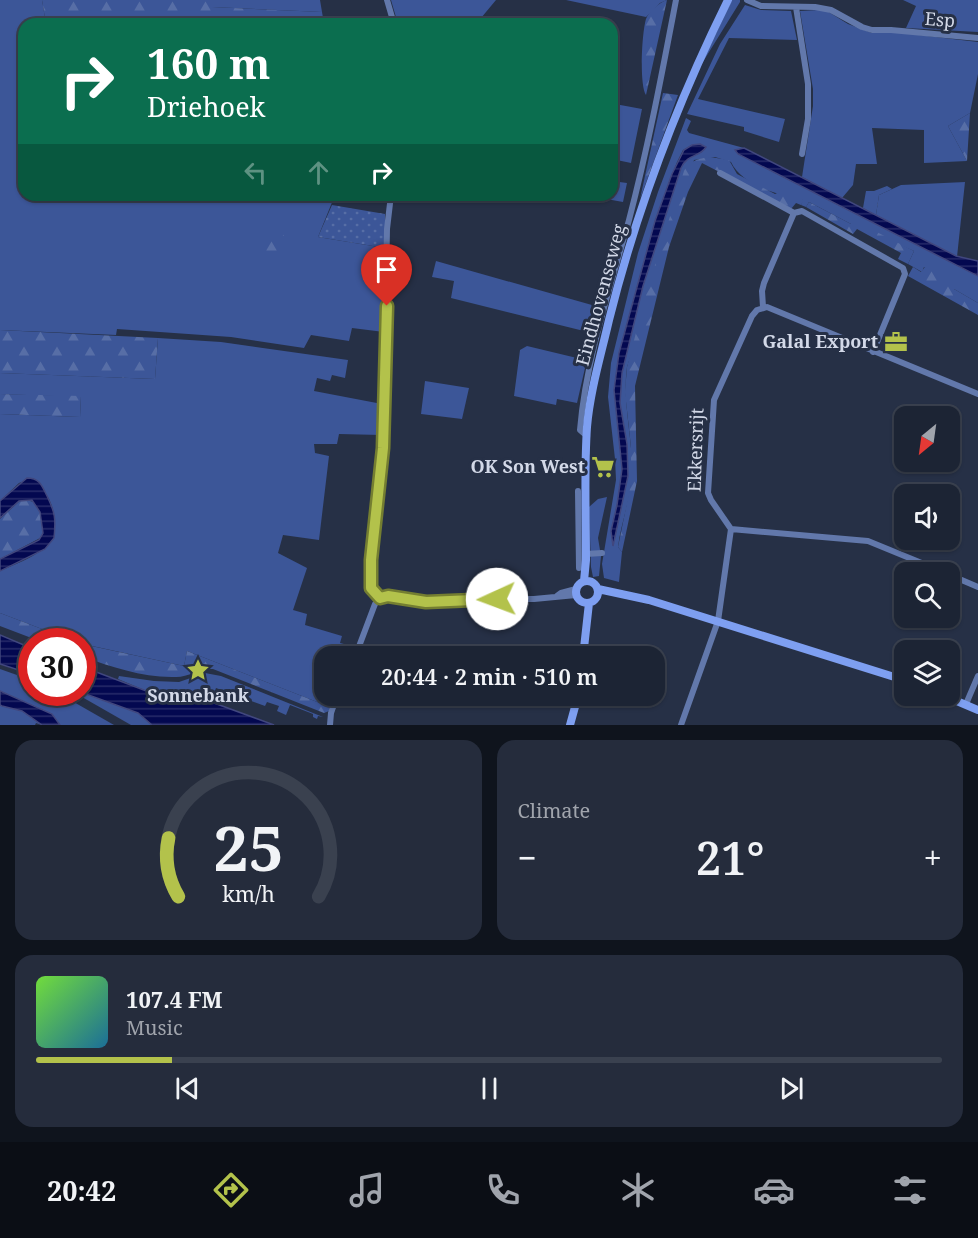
<!DOCTYPE html>
<html lang="en">
<head>
<meta charset="utf-8">
<style>
	:root { --surface:#1c2434; --page:#252c3c; --text:#f1f3f6; --muted:#a0a4ac; --line:#3a414f; --accent:#b3c24b }
	body { margin:0; font-family:"Noto Serif",serif; background:var(--page); color:var(--text); height:100vh; display:flex; flex-direction:column; font-size:22px; white-space:nowrap }
	* { box-sizing:border-box; margin:0 }
	p { font-size:20px; color:var(--muted) }
	.icon { flex:none; width:33px; height:33px; fill:none; stroke:currentColor; stroke-width:2; stroke-linecap:round; stroke-linejoin:round }
	.map { position:relative; height:725px; overflow:hidden }
	.details { display:flex; flex-direction:column; gap:15px; padding:15px; background:#0f141d; flex:1 }
	.details>* { flex:none }
	.banner { position:absolute; left:18px; top:18px; width:600px; height:183px; border-radius:18px; box-shadow:0 2px 4px #0004,0 0 0 2px var(--line); background:#0b6e4f; color:#fff; overflow:hidden }
	.needle { width:39px; rotate:209deg }
	.controls { position:absolute; left:894px; top:406px; display:grid; gap:12px }
	.controls a { display:grid; place-items:center; width:66px; height:66px; border-radius:12px; background:var(--surface); box-shadow:0 2px 4px #0004,0 0 0 2px var(--line); font-size:30px }
	.speed { position:absolute; left:18px; top:628px; display:flex; gap:12px; font-size:30px; font-weight:700; text-align:center }
	.speed>* { display:grid; place-content:center; width:78px; height:78px; border-radius:50%; background:var(--surface); box-shadow:0 2px 4px #0004,0 0 0 2px var(--line); line-height:1 }
	.speed .limit { border:9px solid #d22; background:#fff; color:#111 }
	.pin { position:absolute; display:grid; place-items:center; width:51px; height:51px; color:#fff; margin:-62px -26px; border-radius:50% 50% 50% 0; rotate:-45deg; box-shadow:0 0 6px #0007 }
	.pin .icon { rotate:45deg }
	.me { position:absolute; width:66px; margin:-33px; rotate:268deg; stroke-linejoin:round; filter:drop-shadow(0 0 4px #0008) }
	.turn { display:flex; align-items:center; gap:21px; height:126px; padding:0 30px; font-size:27px }
	.turn .icon { width:78px; height:78px; stroke-width:2.5 }
	.turn b { display:block; font-size:42px; line-height:51px }
	.lanes { display:flex; align-items:center; height:57px; padding:0 30px; background:#0003; justify-content:center; gap:30px; direction:ltr }
	.lanes .off { opacity:.35 }
	.big { font-size:45px; font-weight:600; line-height:1.1 }
	.details .card { flex:1; display:flex; flex-direction:column; justify-content:center; gap:9px; min-width:0; padding:0 21px; border-radius:18px; background:var(--page) }
	.details .dial { align-items:center; gap:0 }
	.dial svg { height:156px; overflow:visible; fill:none; stroke:var(--line); stroke-width:7; stroke-linecap:round; text-anchor:middle }
	.dial text { fill:var(--text); stroke:none }
	.song { display:flex; align-items:center; gap:18px }
	.cover { width:72px; height:72px; border-radius:9px; background:linear-gradient(135deg,hsl(100 70% 55%),hsl(200 70% 35%)) }
	.played { height:6px; border-radius:3px; background:linear-gradient(90deg,var(--accent) 15%,var(--line) 15%) }
	.keys { display:flex; justify-content:space-around; direction:ltr }
	.heat { display:flex; justify-content:space-between; align-items:center; font-size:33px; direction:ltr }
	.details .tiles { flex:1; display:grid; gap:15px; grid-template-columns:1fr 1fr }
	.card:last-child { grid-column:span 2 }
	.trip { position:absolute; left:314px; top:646px; width:351px; height:60px; border-radius:18px; background:var(--surface); box-shadow:0 2px 4px #0004,0 0 0 2px var(--line); font-weight:600; line-height:60px; text-align:center }
	.menu { display:flex; height:96px; justify-content:space-around; align-items:center; background:#0b0e15; color:var(--muted) }
	.menu .icon { width:42px; height:42px }
	.menu .current { color:var(--accent) }
	.menu b { font-size:27px; color:var(--text) }
	.map>svg:first-child { display:block }
</style>
</head>
<body>
<div class="map">
<svg width="978" height="725" viewBox="0 0 978 725">
	<defs>
		<pattern id="forest-firs" width="22" height="20" patternUnits="userSpaceOnUse" patternTransform="scale(1.5)"><rect width="22" height="20" fill="#3c5698"/><path d="M5 1l3.5 6h-7zM16 11l3.5 6h-7z" fill="#576ea6"/></pattern>
		<pattern id="park-dots" width="8" height="8" patternUnits="userSpaceOnUse" patternTransform="scale(1.5)"><rect width="8" height="8" fill="#3c5698"/><path d="M2 2h.1M6 6h.1" fill="none" stroke="#576ea6" stroke-width="1.8" stroke-linecap="round"/></pattern>
		<pattern id="water-rules" width="6" height="5" patternUnits="userSpaceOnUse" patternTransform="scale(1.5)"><rect width="6" height="5" fill="#030850"/><path d="M0 2.5h6" fill="none" stroke="#272b69"/></pattern>
	</defs>
	<rect width="100%" height="100%" fill="#263046"/>
	<path fill="#3c5698" fill-rule="evenodd" d="M0,0H42L46,24H24V195H335L318,237L385,248L384,332L352,328L349,341L311,335L304,348L231,337L117,329L116,335L0,330Z
		M212,0H320L322,12L212,7Z
		M391,0H496L476,24H398Z
		M566,0H667L660,3L646,17Z
		M732,0H740V2L701,65Z
		M903,0H978V32L906,28L916,6Z
		M745,5L761,10L791,11L797,40L729,38L698,99L785,119L779,142L744,131V127L687,114L720,44Z
		M818,10L827,11L848,24L872,33H902L978,42V74L970,113L948,126L967,161L924,163V130L872,128L877,164H856L853,185L842,198L802,177L813,106V89L800,11Z
		M615,104L642,109L631,163L612,159V123Z
		M686,118L691,121L687,130L689,133L744,148L735,150L738,154L978,276V303L954,289L924,267L922,272L908,264L914,251L851,224L809,202L806,207L801,205L803,200C780,195 742,186 731,162L715,157L694,160L627,367C622,403 633,438 632,474C631,499 621,522 618,547L622,552L619,582L604,578L602,564L616,480L615,459L608,397L611,363L638,253L658,192ZM692,145L702,152L688,157L681,168L643,286L622,373L620,403L627,444L628,476L616,533L611,531L617,505L622,469L614,390L619,353L655,221L677,162L683,150Z
		M612,181L627,183L623,202L584,195H612Z
		M965,182L957,257L876,215L879,195L901,185Z
		M436,261L599,307L592,333L451,298L454,281L432,277Z
		M158,338L221,342L348,360L345,378L332,375L330,381L317,378L314,391L382,404L381,435L339,434L337,444H314L315,453L329,456L319,540L283,535L278,553L307,568L293,610L307,614L305,625L342,636L340,643L352,646L350,657H324V696H334L330,707L187,651L184,666L83,644L82,642H76L0,613V571C23,560 56,552 54,521C54,513 53,507 49,499C43,489 43,483 32,478L19,483L0,501V414L80,417L81,397L0,394V373L155,379Z
		M527,346L577,358L585,368L577,403L557,399L556,405L514,396L520,350Z
		M425,381L469,388L462,419L421,414Z
		M607,497L598,538L601,556L599,576L593,577L591,567L589,507L598,499Z
		M0,669L31,680L32,693H58L114,725H60L52,714L0,691Z
		M205,673L221,676L323,717L318,716L317,719L313,717V714L290,705L286,715L277,711L279,706L267,702L265,706L216,688L211,702L195,696L149,692L118,679L119,676L154,681L179,682Z
		M75,693H83L138,713L152,725H131Z
		M0,705L22,711L42,725L36,723L35,725H0Z"/>
	<path fill="url(#forest-firs)" d="M42,0H212V7L322,12L324,24H46Z
		M667,0L646,95C639,85 642,32 646,19C649,11 659,3 667,0Z
		M663,93L678,95L640,199Z
		M970,113L967,161L948,126Z
		M710,157L729,160L737,174L775,194L784,190L804,200L801,205L796,203L791,209L702,163L688,192L669,247L635,386L637,481L622,552L618,547L631,483V447L625,392L627,367L647,291L684,171C691,160 697,159 710,157Z
		M887,186L892,189L879,195L876,215L863,208L866,191H874Z
		M809,202L851,224L857,222L914,251L908,264L898,259L901,253L857,229L853,234L806,207Z
		M265,233L284,235L282,263L263,262Z
		M913,267L921,272L925,267L954,283V289L978,303V315L908,276Z
		M0,330L158,338L155,379L0,373Z
		M0,394L81,396L80,417L0,414Z
		M22,499L34,502C42,512 46,525 42,537L0,559V519Z
		M0,613L76,642H42L0,626Z
		M82,644L184,666L187,651L330,707L329,711L324,713L213,669C200,668 189,677 176,677C143,678 113,667 83,657Z"/>
	<path fill="url(#park-dots)" d="M332,205L385,214V248L318,237Z"/>
	<path fill="url(#water-rules)" stroke="#41477e" stroke-width="1.5" d="M700,144L706,147C699,158 688,153 681,168L643,286L622,373L620,403L627,444L628,476L613,546L611,531L617,505L622,469L614,390L619,353L655,221L672,174L684,150L692,145Z
		M744,148L956,256L978,261V276L738,154L735,150Z
		M27,478C40,478 42,486 47,496C55,512 56,519 54,538L45,549L0,571V559L39,540L43,533L40,512L32,500L19,501L0,518V501Z
		M0,635L31,648V674L0,664Z
		M83,667L149,692L195,696L274,725H152L138,713L83,693Z
		M0,691L52,714L60,725H42L22,711L2,706L0,705Z"/>
	<g fill="none" stroke-linecap="round" stroke-linejoin="round">
		<path stroke="#6278ab" stroke-width="6" d="M387,0L394,24
			M747,0L761,6L815,7L831,10L862,27L872,30H891L978,38
			M796,7L808,84V119L802,154
			M720,173L794,213
			M763,307L762,291L764,283L794,213L802,211L903,268L905,274L873,352
			M587,436L580,430C586,359 610,288 629,220C648,148 662,73 676,0
			M578,491L579,568
			M731,529L868,541L946,573
			M586,554L602,553
			M950,575L978,587
			M557,596L561,593L576,589
			M380,599L371,588L370,583L383,448L387,229L391,195
			M355,657L375,604L380,599L388,596L426,602L478,599H534L576,595
			M966,704L978,676
			M330,725L331,713L337,696
			M681,725L718,621L731,529L711,500L708,493L714,400L752,316L757,310L767,307L978,394"/>
		<path stroke="#7e9ff1" stroke-width="8" d="M584,581L586,560C586,516 584,471 587,427C590,391 601,355 609,320C637,208 677,103 728,0
			M576 592a11 11 0 1 1 22 0a11 11 0 1 1-22 0Z
			M598,589L649,600L904,680
			M583,657L589,603
			M945,696L978,710
			M570,725L578,696"/>
	</g>
	<g fill="none" stroke-linecap="round" stroke-linejoin="round">
		<g stroke="#747e31" stroke-width="15">
			<path id="route" d="M387,306L383,448L371,560V588L380,598L388,596L426,602L497,599"/>
		</g>
		<use href="#route" stroke="#b3c24b" stroke-width="10"/>
	</g>
	<defs>
		<g id="office-bare" transform="scale(1.8)"><path d="M-6-3h4V-5.5h4V-3h4V5H-6ZM-1-4.5V-3h2v-1.5ZM-6 0V1H6V0Z" fill="#b3c24b" stroke="#263046" stroke-width="2.5" paint-order="stroke"/></g>
		<g id="supermarket-bare" transform="scale(1.8)"><path d="M-6-5.5h2.5l.6 2H6L4.5 2H-2.5L-4.4-4H-6ZM-1.5 3.2a1.3 1.3 0 1 0 .1 0ZM3 3.2a1.3 1.3 0 1 0 .1 0Z" fill="#b3c24b" stroke="#263046" stroke-width="2.5" paint-order="stroke"/></g>
		<g id="sight-bare" transform="scale(1.8)"><path d="M0-6L1.8-2.2L6-1.7L2.9 1.2L3.7 5.4L0 3.3L-3.7 5.4L-2.9 1.2L-6-1.7L-1.8-2.2Z" fill="#b3c24b" stroke="#263046" stroke-width="2.5" paint-order="stroke"/></g>
	</defs>
	<g fill-rule="evenodd">
		<use href="#office-bare" x="896" y="342"/>
		<use href="#supermarket-bare" x="603" y="467"/>
		<use href="#sight-bare" x="198" y="670"/>
	</g>
	<g text-anchor="middle" stroke-width="6" stroke-linejoin="round" paint-order="stroke">
		<g font-size="18" fill="#d3d9e8" stroke="#263046">
			<text transform="translate(940 20) rotate(5)" y="6">Esp</text>
			<text transform="translate(601 295) rotate(-75)" y="6">Eindhovenseweg</text>
			<text transform="translate(696 450) rotate(-88)" y="6">Ekkersrijt</text>
		</g>
		<g font-size="18" font-weight="bold" fill="#d3d9e8" stroke="#263046" text-anchor="end">
			<text x="878" y="348">Galal Export</text>
			<text x="585" y="473">OK Son West</text>
			<text x="198" y="702" text-anchor="middle">Sonnebank</text>
		</g>
	</g>
</svg>
<div class="controls">
<a><svg class="needle" viewBox="-14 -14 28 28"><path d="M0-13l5 13h-10z" fill="#e53935"/><path d="M0 13l5-13h-10z" fill="#a0a4ac"/></svg></a>
<a><svg class="icon" aria-label="sound" viewBox="0 0 24 24"><path d="M4 9h4l5-4v14l-5-4H4zM17 9q2 3 0 6"/></svg></a>
<a><svg class="icon" aria-label="search" viewBox="0 0 24 24"><circle cx="10" cy="10" r="6"/><path d="M15 15l6 6"/></svg></a>
<a><svg class="icon" aria-label="layers" viewBox="0 0 24 24"><path d="M12 4l9 5-9 5-9-5zM3 14l9 5 9-5"/></svg></a>
</div>
<div class="speed"><div class="limit">30</div></div>
<div class="pin" style="left:387px;top:306px;background:#d93025"><svg class="icon" aria-label="arrive" viewBox="0 0 24 24"><path d="M6 21V4h12l-3 4 3 4H6"/></svg></div>
<svg class="me" style="left:497px;top:599px" viewBox="-20 -20 40 40"><circle r="19" fill="#fff"/><path d="M0-13L10 11 0 6-10 11z" fill="#b3c24b"/></svg>
<div class="trip">20:44 · 2 min · 510 m</div>
<div class="banner">
<div class="turn"><svg class="icon" aria-label="right" viewBox="0 0 24 24"><path d="M7 20v-9h11M14 6l5 5-5 5"/></svg><div><b>160 m</b>Driehoek</div></div>
<div class="lanes"><svg class="icon off" aria-label="left" viewBox="0 0 24 24"><path d="M17 20v-9H6M10 6l-5 5 5 5"/></svg><svg class="icon off" aria-label="ahead" viewBox="0 0 24 24"><path d="M12 20V5M6 11l6-6 6 6"/></svg><svg class="icon" aria-label="right" viewBox="0 0 24 24"><path d="M7 20v-9h11M14 6l5 5-5 5"/></svg></div>
</div>
</div>
<section class="details">
<div class="tiles">
<div class="card dial"><svg viewBox="0 0 100 80">
<path d="M14 69A42 42 0 1 1 86 69"/>
<path d="M14 69A42 42 0 0 1 9 39" stroke="#b3c24b"/>
<text x="50" y="56" font-size="32" font-weight="700">25</text>
<text x="50" y="72" font-size="11">km/h</text>
</svg></div>
<div class="card"><p>Climate</p>
<div class="heat"><a>−</a><b class="big">21°</b><a>+</a></div>
</div>
<div class="card">
<div class="song"><i class="cover"></i><div><b>107.4 FM</b><p>Music</p></div></div>
<div class="played"></div>
<div class="keys"><svg class="icon" aria-label="previous" viewBox="0 0 24 24"><path d="M18 5L8 12l10 7zM5 5v14"/></svg><svg class="icon" aria-label="pause" viewBox="0 0 24 24"><path d="M8 5v14M16 5v14"/></svg><svg class="icon" aria-label="next" viewBox="0 0 24 24"><path d="M6 5l10 7-10 7zM19 5v14"/></svg></div>
</div>
</div>
</section>
<nav class="menu">
<b>20:42</b>
<svg class="icon current" aria-label="directions" viewBox="0 0 24 24"><path d="M12 3l9 9-9 9-9-9zM9 14v-3h6M13 9l2 2-2 2"/></svg>
<svg class="icon" aria-label="music" viewBox="0 0 24 24"><path d="M9 18V5l10-2v13"/><circle cx="6" cy="18" r="3"/><circle cx="16" cy="16" r="3"/></svg>
<svg class="icon" aria-label="phone" viewBox="0 0 24 24"><path d="M5 4h4l2 5-3 2q2 4 5 5l2-3 5 2v4C11 20 4 13 5 4z"/></svg>
<svg class="icon" aria-label="climate" viewBox="0 0 24 24"><path d="M12 3v18M4 7l16 10M4 17L20 7"/></svg>
<svg class="icon" aria-label="car" viewBox="0 0 24 24"><path d="M5 17H2v-5l4-1 3-4h7l3 4 3 1v5h-3M9 17h6M6 11h13"/><circle cx="7" cy="17" r="2"/><circle cx="17" cy="17" r="2"/></svg>
<svg class="icon" aria-label="filters" viewBox="0 0 24 24"><path d="M4 7h16M4 17h16"/><circle cx="9" cy="7" r="2"/><circle cx="15" cy="17" r="2"/></svg>
</nav>
</body>
</html>
